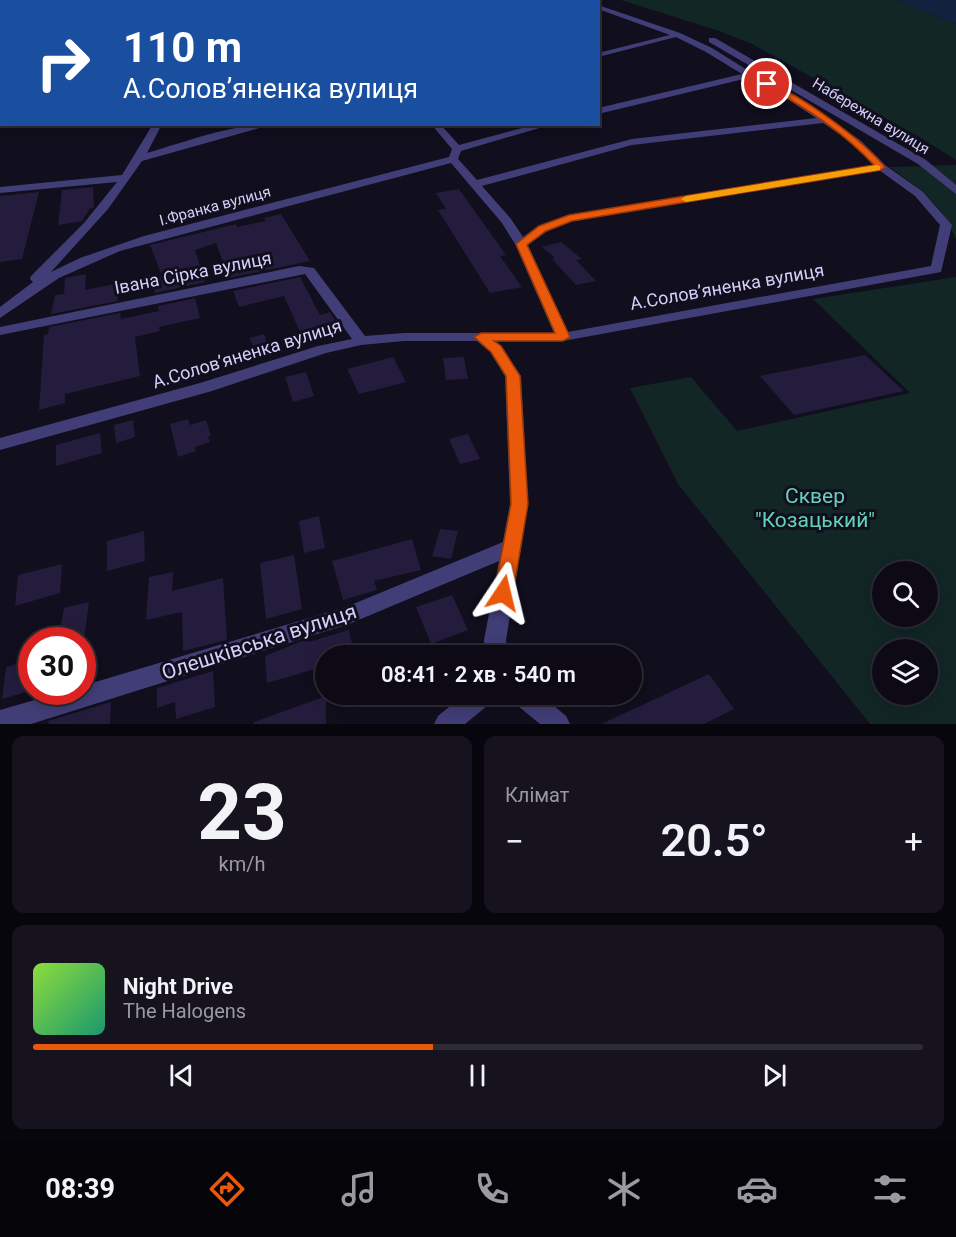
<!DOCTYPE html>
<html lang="uk">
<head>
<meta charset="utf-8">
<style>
	:root { --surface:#0d0a16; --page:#16131f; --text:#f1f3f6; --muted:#9a9aa1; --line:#2d2b35; --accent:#ea580c }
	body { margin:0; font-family:Roboto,sans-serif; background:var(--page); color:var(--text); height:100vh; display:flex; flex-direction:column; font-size:22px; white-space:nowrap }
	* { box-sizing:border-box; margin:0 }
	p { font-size:20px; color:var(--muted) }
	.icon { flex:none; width:33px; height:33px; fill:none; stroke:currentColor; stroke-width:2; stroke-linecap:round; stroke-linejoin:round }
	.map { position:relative; height:724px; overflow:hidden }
	.drawer { display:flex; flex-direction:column; gap:12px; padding:12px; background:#07060c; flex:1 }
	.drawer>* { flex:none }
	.guide { position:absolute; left:0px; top:0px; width:600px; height:126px; box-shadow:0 3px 15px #0003,0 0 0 2px var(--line); background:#1a4fa0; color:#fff; overflow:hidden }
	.buttons { position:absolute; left:872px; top:561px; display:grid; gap:12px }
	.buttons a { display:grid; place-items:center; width:66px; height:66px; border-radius:50%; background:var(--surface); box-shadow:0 3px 15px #0003,0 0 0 2px var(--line); font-size:30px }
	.speed { position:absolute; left:18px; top:627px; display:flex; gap:12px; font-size:30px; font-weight:700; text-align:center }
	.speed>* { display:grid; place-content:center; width:78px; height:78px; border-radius:50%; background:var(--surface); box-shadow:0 3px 15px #0003,0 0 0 2px var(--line); line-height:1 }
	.speed .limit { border:9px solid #d22; background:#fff; color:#111 }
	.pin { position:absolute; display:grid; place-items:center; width:51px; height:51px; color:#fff; margin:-26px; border:3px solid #fff; border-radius:50%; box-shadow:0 2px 6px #0007 }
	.me { position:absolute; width:66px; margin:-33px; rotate:10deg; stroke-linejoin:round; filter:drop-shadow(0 0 4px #0008) }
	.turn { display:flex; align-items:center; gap:21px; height:126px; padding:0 24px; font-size:27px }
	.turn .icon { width:78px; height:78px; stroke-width:2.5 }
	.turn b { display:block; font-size:42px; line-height:51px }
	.big { font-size:45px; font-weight:600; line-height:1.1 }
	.drawer .card { flex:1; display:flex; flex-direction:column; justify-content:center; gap:9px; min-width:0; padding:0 21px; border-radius:12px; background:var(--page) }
	.drawer .dial { align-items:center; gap:0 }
	.dial b { font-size:78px; line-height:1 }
	.song { display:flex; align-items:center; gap:18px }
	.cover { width:72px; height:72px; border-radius:9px; background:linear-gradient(135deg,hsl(90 70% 55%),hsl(160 70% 35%)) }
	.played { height:6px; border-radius:3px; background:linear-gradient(90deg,var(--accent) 45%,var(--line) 45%) }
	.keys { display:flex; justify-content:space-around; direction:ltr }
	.heat { display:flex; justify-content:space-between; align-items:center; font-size:33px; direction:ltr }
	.drawer .tiles { flex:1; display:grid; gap:12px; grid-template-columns:1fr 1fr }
	.card:last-child { grid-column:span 2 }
	.trip { position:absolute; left:315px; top:645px; width:327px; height:60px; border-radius:30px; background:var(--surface); box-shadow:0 3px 15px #0003,0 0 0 2px var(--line); font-weight:600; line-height:60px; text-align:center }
	.tab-bar { display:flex; height:96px; justify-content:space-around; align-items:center; background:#050409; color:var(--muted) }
	.tab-bar .icon { width:42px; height:42px }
	.tab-bar .on { color:var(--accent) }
	.tab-bar b { font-size:27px; color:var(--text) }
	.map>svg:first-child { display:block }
</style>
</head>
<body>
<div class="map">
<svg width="956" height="724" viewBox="0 0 956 724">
	<rect width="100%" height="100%" fill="#110e1d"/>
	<path fill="#122626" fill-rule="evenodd" d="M621,0H898L956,24V160L921,138L752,44L719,31Z
		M956,165V240C944,205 918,188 890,167Z
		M956,277V724H870L678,484L630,388L691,377L737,431L910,393L813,299ZM882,572H927V616H882ZM882,650H927V694H882Z"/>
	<path fill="#12213e" d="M898,0H956V24Z"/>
	<path fill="#231c3c" d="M93,187L94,208H90L82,221L58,225L62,190Z
		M459,189L506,255L500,256L522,287L490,293L438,210L446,209L436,193Z
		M39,192L22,259L0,262V196Z
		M281,214L310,261L229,278L216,243L195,250L205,282L155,293L152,279L162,276L150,245L236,224L237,227L266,221L264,218Z
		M561,242L582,259L576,260L596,281L576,285L552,259L555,258L542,247Z
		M86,274L85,290L115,284L118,301L51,314L55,295L64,294L65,278Z
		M300,277L320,315L330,312L342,331L304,341L284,296L239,307L233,291Z
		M195,298L200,318L159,327L160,331L135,337L140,376L65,394V403L39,410L44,335L48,334L49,327L120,313L121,319L159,311L158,306Z
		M264,334L271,354L256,357L250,338Z
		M865,355L904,391L794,415L760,376Z
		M393,357L406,382L359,394L347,369Z
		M464,357L468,379L446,380L443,358Z
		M306,372L314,396L293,402L285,377Z
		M188,419L190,425L206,420L211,436L208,437L210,442L195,447L196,451L178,457L170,424Z
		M133,420L135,437L116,443L114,425Z
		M100,433L102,453L56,466V445Z
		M468,434L480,459L460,464L449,439Z
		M319,516L325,548L304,553L299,521Z
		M440,529L458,531L451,559L432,556Z
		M144,531L145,561L107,571V541Z
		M412,539L421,570L374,581L377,590L343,600L332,561Z
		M294,555L302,609L266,619L260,563Z
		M62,564L60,593L15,606L18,575Z
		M173,572L172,591L223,578L227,640L183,651L182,612L146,620L149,577Z
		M452,595L468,630L431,644L416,607Z
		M89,602L84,640H58L64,608Z
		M349,630L355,656H326V666L267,683L265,656L302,641L309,639V642Z
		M32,660V690L2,699L6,667Z
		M213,671L215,707L176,719L175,702L157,708V688Z
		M709,674L734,709L704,724H601Z
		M326,696V724H254V722Z
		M111,702L110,724H49L48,721Z"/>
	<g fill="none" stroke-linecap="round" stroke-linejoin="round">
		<path fill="#413e77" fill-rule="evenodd" d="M133,0H140L141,2H134Z
			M240,0H252L236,2Z
			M350,0H361L347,2Z
			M370,0H376L377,2H371Z
			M526,0H538L522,2Z
			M577,0L587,2H578Z
			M598,5L680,33L712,48L752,73L789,92L860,140L885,165L923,192L952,225L941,272L563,341H496L501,346L521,376L528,504L506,640L507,656H485L484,640L499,561L349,624L31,724H0V710L62,692H82V686L346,607L503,542L510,504L505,376L490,352L477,341H404L361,345L326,353L212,391L0,450V438L200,383L318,346L352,339L305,274L0,335V327L299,266L314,268L365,336L404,333H554L515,244L502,223L451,163L120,251L59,278L0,318V307L33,282L30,279L31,276L84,223L117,182L0,193V187L122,175L153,124H162L147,153C188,141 231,124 274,124L142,161L108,209L51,272L80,258L144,236L449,157L452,149L431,124H440L459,145L537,124H553L461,151L458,159L477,180L632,139L816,118L783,96L748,78L598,114V108L742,74L706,52L676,37L598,57V53L670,35L598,9ZM823,123L854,144L874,165L569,215L538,226L523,237L511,219L482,186L632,145ZM879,170L915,196L940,225L931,266L568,332L528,245L546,232L572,221Z
			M0,33H2V37H0Z
			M709,38H715L926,160L956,185V194L918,164L709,42Z
			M0,77H2V81H0Z
			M0,114H2V120H0Z
			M465,694H495L492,702L465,724H434L438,716Z
			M510,694H540L566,716L570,724H540L513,702Z"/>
	</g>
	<path fill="#ea580c" stroke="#983908" stroke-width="1.5" d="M767,82C800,94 863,140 885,167L881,170L572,221L546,231L527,245L570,337L563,341H494L501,346L520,376L528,504L513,593L510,599L503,601L497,599L494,593L511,504L506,376L491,352L474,337L481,333H555L516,244L539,226L569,215L874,165C844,133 804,106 765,86V83Z"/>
	<path fill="#f59e0b" d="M876,165L880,166V170L686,202L681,199L686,196Z"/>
	<g text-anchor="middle" stroke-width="6" stroke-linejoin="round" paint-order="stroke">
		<g font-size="15" fill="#d5cffa" stroke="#110e1d">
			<text transform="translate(871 116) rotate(31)" y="5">Набережна вулиця</text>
			<text transform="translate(215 206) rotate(-15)" y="5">І.Франка вулиця</text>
		</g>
		<g font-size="18" fill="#d5cffa" stroke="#110e1d">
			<text transform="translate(193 273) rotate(-11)" y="6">Івана Сірка вулиця</text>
			<text transform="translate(727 287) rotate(-10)" y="6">А.Солов’яненка вулиця</text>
			<text transform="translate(247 354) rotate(-17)" y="6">А.Солов’яненка вулиця</text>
		</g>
		<g font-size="21" fill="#64d2b9" stroke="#110e1d">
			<text x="815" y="503">Сквер<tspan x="815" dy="24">"Козацький"</tspan></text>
		</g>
		<g font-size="21" fill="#d5cffa" stroke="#110e1d">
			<text transform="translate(259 642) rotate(-18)" y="7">Олешківська вулиця</text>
		</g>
	</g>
</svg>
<div class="buttons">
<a><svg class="icon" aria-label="search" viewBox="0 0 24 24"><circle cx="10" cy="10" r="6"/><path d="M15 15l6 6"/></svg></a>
<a><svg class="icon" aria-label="layers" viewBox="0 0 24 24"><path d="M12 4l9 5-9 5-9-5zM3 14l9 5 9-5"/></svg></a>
</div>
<div class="speed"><div class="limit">30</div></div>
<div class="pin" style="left:767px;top:84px;background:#d93025"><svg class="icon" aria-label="arrive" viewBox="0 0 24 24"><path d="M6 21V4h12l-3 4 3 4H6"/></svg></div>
<svg class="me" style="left:503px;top:593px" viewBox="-20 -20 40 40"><path d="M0-17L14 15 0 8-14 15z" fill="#ea580c" stroke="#fff" stroke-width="4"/></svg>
<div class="trip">08:41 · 2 хв · 540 m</div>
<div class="guide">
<div class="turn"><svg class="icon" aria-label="right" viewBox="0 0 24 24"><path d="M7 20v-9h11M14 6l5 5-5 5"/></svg><div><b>110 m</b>А.Солов’яненка вулиця</div></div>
</div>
</div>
<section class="drawer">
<div class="tiles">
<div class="card dial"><b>23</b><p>km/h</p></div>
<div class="card"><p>Клімат</p>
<div class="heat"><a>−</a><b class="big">20.5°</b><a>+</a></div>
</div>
<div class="card">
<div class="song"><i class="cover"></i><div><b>Night Drive</b><p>The Halogens</p></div></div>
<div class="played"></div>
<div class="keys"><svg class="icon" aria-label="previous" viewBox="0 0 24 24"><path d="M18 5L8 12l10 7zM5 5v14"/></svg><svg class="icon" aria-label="pause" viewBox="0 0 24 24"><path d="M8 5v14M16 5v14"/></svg><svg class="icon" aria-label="next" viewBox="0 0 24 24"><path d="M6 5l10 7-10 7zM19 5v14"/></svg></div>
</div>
</div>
</section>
<nav class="tab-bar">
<b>08:39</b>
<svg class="icon on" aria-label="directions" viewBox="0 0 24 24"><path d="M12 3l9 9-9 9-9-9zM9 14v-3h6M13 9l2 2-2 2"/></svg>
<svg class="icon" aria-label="music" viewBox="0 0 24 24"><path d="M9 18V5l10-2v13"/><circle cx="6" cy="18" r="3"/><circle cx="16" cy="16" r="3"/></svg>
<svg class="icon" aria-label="phone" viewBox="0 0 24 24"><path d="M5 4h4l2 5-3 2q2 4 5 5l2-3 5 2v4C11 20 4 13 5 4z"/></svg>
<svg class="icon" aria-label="climate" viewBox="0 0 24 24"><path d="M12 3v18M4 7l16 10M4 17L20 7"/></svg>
<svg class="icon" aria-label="car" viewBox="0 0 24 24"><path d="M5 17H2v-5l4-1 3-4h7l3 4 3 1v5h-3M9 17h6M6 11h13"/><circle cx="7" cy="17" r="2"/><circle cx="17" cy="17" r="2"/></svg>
<svg class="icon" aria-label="filters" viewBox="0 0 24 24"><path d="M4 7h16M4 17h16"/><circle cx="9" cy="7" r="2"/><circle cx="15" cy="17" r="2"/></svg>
</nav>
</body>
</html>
